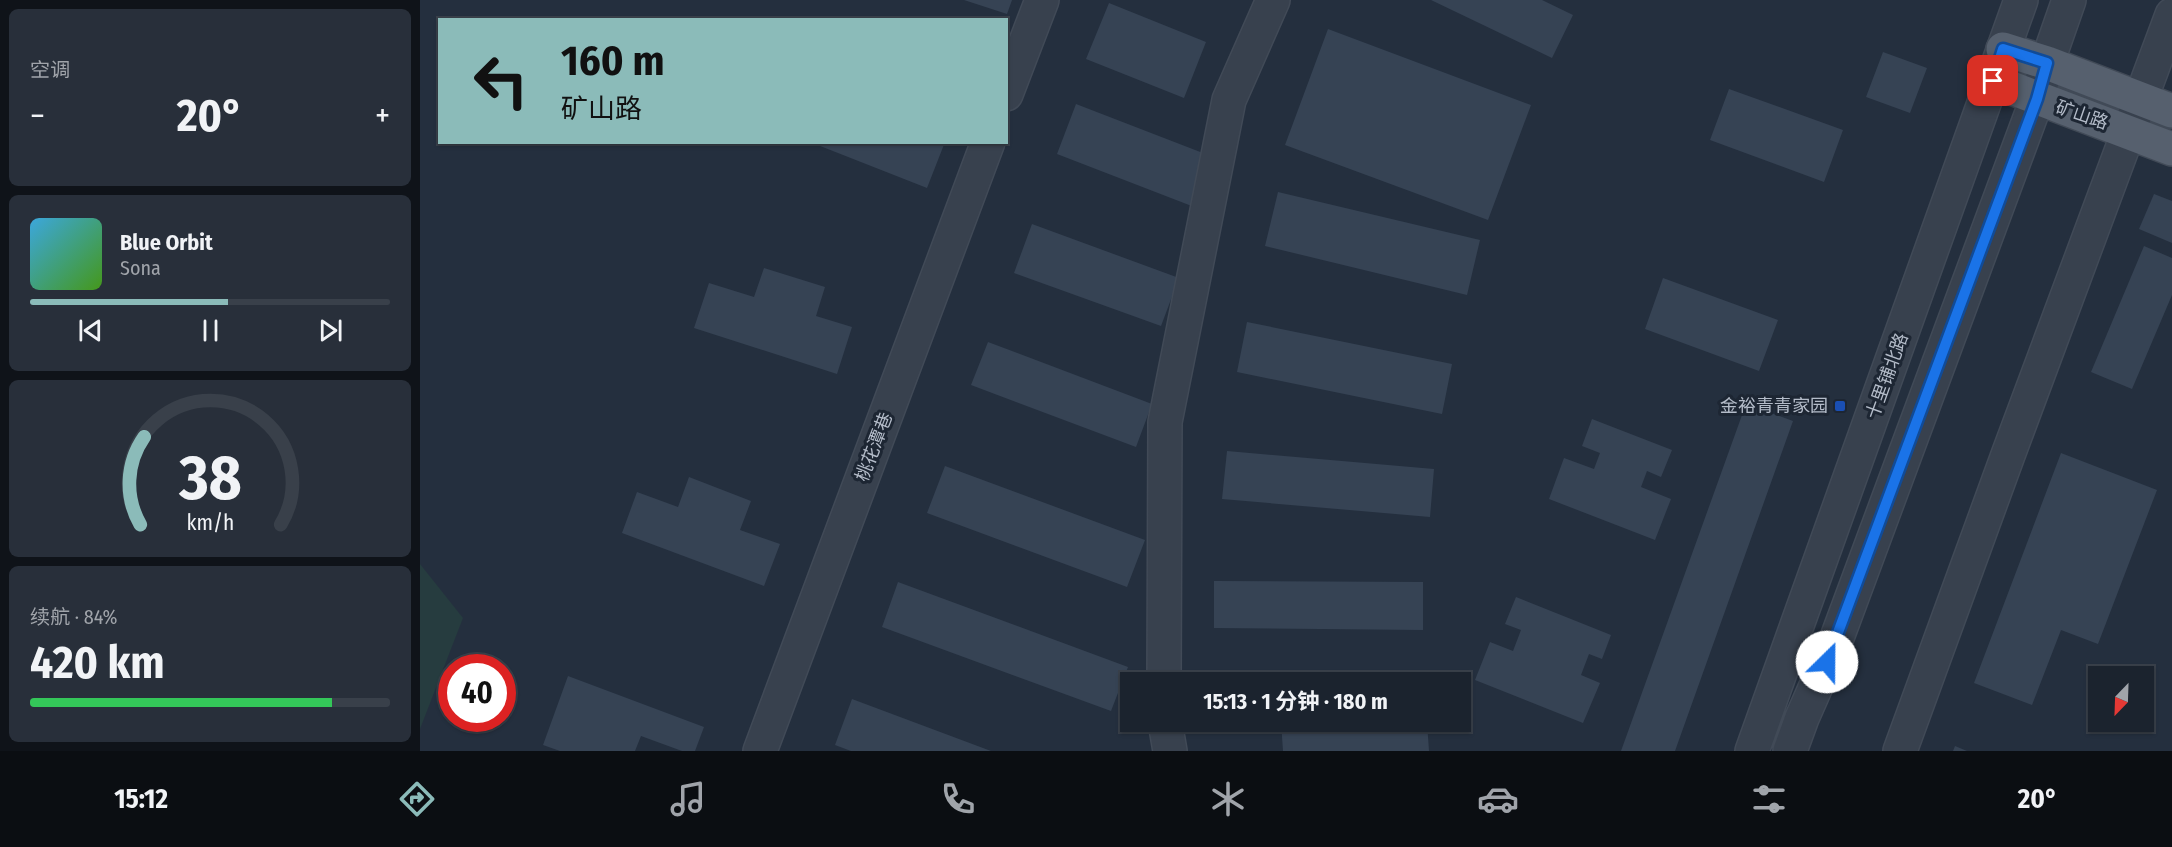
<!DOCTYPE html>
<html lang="zh">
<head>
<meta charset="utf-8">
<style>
	:root { --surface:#1b232e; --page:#282f3a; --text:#f1f3f6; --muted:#a0a4aa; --line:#39404a; --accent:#8bbbb9 }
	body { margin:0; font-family:"Fira Sans Condensed","Noto Sans SC",sans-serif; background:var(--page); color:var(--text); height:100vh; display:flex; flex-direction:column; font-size:22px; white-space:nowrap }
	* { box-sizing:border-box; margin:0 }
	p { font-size:20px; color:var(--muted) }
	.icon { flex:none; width:33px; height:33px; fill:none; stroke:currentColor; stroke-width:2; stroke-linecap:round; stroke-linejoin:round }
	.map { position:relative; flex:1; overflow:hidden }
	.side { display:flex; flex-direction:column; gap:9px; padding:9px; background:#0f1319; width:420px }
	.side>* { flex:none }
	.guide { position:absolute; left:18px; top:18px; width:570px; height:126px; border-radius:0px; box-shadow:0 2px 4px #0004,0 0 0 2px var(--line); background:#8bbbb9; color:#111; overflow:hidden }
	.needle { width:39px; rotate:203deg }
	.buttons { position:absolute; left:1668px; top:666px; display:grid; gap:12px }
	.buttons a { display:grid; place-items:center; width:66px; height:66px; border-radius:0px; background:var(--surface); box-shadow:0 2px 4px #0004,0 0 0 2px var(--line); font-size:30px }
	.speed { position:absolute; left:18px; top:654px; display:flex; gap:12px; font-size:30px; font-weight:700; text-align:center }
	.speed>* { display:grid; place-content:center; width:78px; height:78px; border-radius:50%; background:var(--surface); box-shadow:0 2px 4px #0004,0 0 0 2px var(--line); line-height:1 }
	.speed .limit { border:9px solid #d22; background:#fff; color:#111 }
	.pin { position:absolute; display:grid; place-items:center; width:51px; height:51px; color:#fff; margin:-26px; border-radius:12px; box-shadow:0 3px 9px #0006 }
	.me { position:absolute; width:66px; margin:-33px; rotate:23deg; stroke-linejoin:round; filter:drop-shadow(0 0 4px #0008) }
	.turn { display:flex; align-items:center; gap:21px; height:126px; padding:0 24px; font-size:27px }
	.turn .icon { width:78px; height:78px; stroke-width:2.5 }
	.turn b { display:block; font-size:42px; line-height:51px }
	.big { font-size:45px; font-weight:700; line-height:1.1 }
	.side .widget { flex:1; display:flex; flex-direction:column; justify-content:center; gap:9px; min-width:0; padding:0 21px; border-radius:9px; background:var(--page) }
	.side .dial { align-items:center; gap:0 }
	.dial svg { height:156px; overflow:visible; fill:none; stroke:var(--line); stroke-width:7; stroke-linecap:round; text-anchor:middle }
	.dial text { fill:var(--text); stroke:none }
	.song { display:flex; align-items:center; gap:18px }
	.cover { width:72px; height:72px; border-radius:9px; background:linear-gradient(135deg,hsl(200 70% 55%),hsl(100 70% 35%)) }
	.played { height:6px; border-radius:3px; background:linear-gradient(90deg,var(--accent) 55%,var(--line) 55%) }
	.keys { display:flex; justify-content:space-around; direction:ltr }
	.heat { display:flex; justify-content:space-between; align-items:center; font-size:33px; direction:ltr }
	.charge { height:9px; border-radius:4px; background:linear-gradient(90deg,#34c759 84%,var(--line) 0) }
	.trip { position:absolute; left:700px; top:672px; width:351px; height:60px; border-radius:0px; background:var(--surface); box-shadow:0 2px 4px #0004,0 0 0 2px var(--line); font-weight:700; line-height:60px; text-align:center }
	.menu { display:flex; height:96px; justify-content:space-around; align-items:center; background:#0b0e12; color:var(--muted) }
	.menu .icon { width:42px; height:42px }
	.menu .active { color:var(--accent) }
	.menu b { font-size:27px; color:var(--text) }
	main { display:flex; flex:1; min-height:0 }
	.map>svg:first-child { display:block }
</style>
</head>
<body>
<main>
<section class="side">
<div class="widget"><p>空调</p>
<div class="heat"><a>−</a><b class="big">20°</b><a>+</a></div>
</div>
<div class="widget">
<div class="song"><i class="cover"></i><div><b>Blue Orbit</b><p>Sona</p></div></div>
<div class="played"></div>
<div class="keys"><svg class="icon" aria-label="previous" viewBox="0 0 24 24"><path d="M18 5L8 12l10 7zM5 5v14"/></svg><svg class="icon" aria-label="pause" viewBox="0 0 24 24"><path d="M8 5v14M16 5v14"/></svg><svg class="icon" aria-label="next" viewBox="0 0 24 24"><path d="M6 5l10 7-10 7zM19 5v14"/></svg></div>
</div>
<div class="widget dial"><svg viewBox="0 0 100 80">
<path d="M14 69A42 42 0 1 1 86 69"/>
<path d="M14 69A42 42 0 0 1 16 24" stroke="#8bbbb9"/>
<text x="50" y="56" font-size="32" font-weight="700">38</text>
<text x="50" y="72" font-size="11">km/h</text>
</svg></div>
<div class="widget"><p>续航 · 84%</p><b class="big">420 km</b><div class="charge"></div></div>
</section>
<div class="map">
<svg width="1752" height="751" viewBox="0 0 1752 751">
	<rect width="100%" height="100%" fill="#242f3e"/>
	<path fill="#263c3f" d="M0,564L43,618L0,729Z"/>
	<path fill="#364354" d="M544,0H592L587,14Z
		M1011,0H1122L1153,15L1132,58Z
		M689,3L786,42L764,98L666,59Z
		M908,29L1111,105L1068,220L865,145Z
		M1463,52L1507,68L1490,113L1446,97Z
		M1309,89L1423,130L1404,182L1290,140Z
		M656,104L801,160L782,210L637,154Z
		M390,142H525L507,188Z
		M858,192L1060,240L1047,295L845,246Z
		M1734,194L1752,201V243L1719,229Z
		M612,224L759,278L741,326L594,273Z
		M1724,246L1752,258V295L1712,389L1671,372Z
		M344,268L405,287L396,316L432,327L417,374L274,328L289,283L334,297Z
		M1243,278L1358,320L1339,371L1225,329Z
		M827,322L1032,364L1022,414L817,372Z
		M568,342L732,404L716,447L551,385Z
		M1326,404L1373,421L1255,751H1201Z
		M1172,419L1252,450L1241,477L1227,471L1221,487L1251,499L1235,540L1129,499L1144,458L1174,469L1180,453L1162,446Z
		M807,451L1014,469L1010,517L802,499Z
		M1641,453L1737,490L1678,644L1641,630L1612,705L1554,683Z
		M525,466L725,540L707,587L507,513Z
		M269,477L331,501L320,530L360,544L344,586L202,533L217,492L258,507Z
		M794,581L1003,582V630L794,628Z
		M478,582L708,667L691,711L462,627Z
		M1096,597L1191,635L1182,659L1169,654L1161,675L1180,683L1163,723L1055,680L1070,642L1093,651L1101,630L1085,624Z
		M148,676L284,727L275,751H262L221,736L215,751H140L123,745Z
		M432,699L571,751H431L415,745Z
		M861,722H1007L1009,751H863Z
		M1535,746L1547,751H1533Z"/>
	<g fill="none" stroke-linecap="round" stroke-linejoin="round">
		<g stroke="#414a57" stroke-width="36">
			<path id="minor" d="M586,94L622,0
				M744,682L745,422L809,100L853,0
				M745,722L750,751
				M340,751L568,142
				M1332,751L1601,0
				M1370,751L1382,718L1415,643L1617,99L1627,63L1649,0
				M1480,751L1588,455L1752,15"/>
		</g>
		<g stroke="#414a57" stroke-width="36">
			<path id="major" d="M1583,49L1627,63L1752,111
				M1573,81L1752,149"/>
		</g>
		<use href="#minor" stroke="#38414e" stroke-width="33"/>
		<use href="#major" stroke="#56606e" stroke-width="33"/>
	</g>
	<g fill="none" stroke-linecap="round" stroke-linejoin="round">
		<g stroke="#114b97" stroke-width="15">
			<path id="route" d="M1407,662L1617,99L1627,63L1583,49L1573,81"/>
		</g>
		<use href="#route" stroke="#1a73e8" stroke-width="10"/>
	</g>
	<rect fill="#1a4fb4" stroke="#1d2633" stroke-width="2" x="1414" y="400" width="12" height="12" rx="3"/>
	<g text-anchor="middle" stroke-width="6" stroke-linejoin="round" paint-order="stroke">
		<g font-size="18" fill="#b4bcc9" stroke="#1d2633">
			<text transform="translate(1662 115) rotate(19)" y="6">矿山路</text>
			<text transform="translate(1467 376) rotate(-70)" y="6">十里铺北路</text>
			<text transform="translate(454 447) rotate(-69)" y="6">桃花潭巷</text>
		</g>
		<g font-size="18" fill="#b4bcc9" stroke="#1d2633" text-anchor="end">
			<text x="1408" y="412">金裕青青家园</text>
		</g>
	</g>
</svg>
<div class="buttons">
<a><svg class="needle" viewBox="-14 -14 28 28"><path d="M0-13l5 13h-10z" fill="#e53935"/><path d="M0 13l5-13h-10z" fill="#a0a4aa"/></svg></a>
</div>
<div class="speed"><div class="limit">40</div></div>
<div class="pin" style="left:1573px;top:81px;background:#d93025"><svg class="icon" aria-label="arrive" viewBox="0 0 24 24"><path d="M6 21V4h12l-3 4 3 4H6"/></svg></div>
<svg class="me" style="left:1407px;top:662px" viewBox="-20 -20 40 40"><circle r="19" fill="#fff"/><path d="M0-13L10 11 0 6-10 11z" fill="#1a73e8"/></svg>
<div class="trip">15:13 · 1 分钟 · 180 m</div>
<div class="guide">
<div class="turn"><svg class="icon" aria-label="left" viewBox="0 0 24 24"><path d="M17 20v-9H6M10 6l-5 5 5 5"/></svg><div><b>160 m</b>矿山路</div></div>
</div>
</div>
</main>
<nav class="menu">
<b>15:12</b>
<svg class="icon active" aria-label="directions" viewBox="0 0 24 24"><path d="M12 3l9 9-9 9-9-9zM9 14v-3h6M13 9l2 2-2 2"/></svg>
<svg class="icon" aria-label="music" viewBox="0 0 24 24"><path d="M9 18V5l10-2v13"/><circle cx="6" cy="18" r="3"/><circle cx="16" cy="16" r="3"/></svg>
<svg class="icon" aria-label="phone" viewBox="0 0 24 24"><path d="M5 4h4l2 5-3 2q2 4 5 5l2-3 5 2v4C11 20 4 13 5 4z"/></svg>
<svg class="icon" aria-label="climate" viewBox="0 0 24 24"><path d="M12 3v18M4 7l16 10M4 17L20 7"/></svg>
<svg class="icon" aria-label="car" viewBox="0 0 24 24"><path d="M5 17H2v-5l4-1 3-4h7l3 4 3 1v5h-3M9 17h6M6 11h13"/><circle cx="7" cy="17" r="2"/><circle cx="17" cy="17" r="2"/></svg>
<svg class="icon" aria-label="filters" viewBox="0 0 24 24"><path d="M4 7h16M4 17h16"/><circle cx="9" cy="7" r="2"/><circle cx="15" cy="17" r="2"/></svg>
<b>20°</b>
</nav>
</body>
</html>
